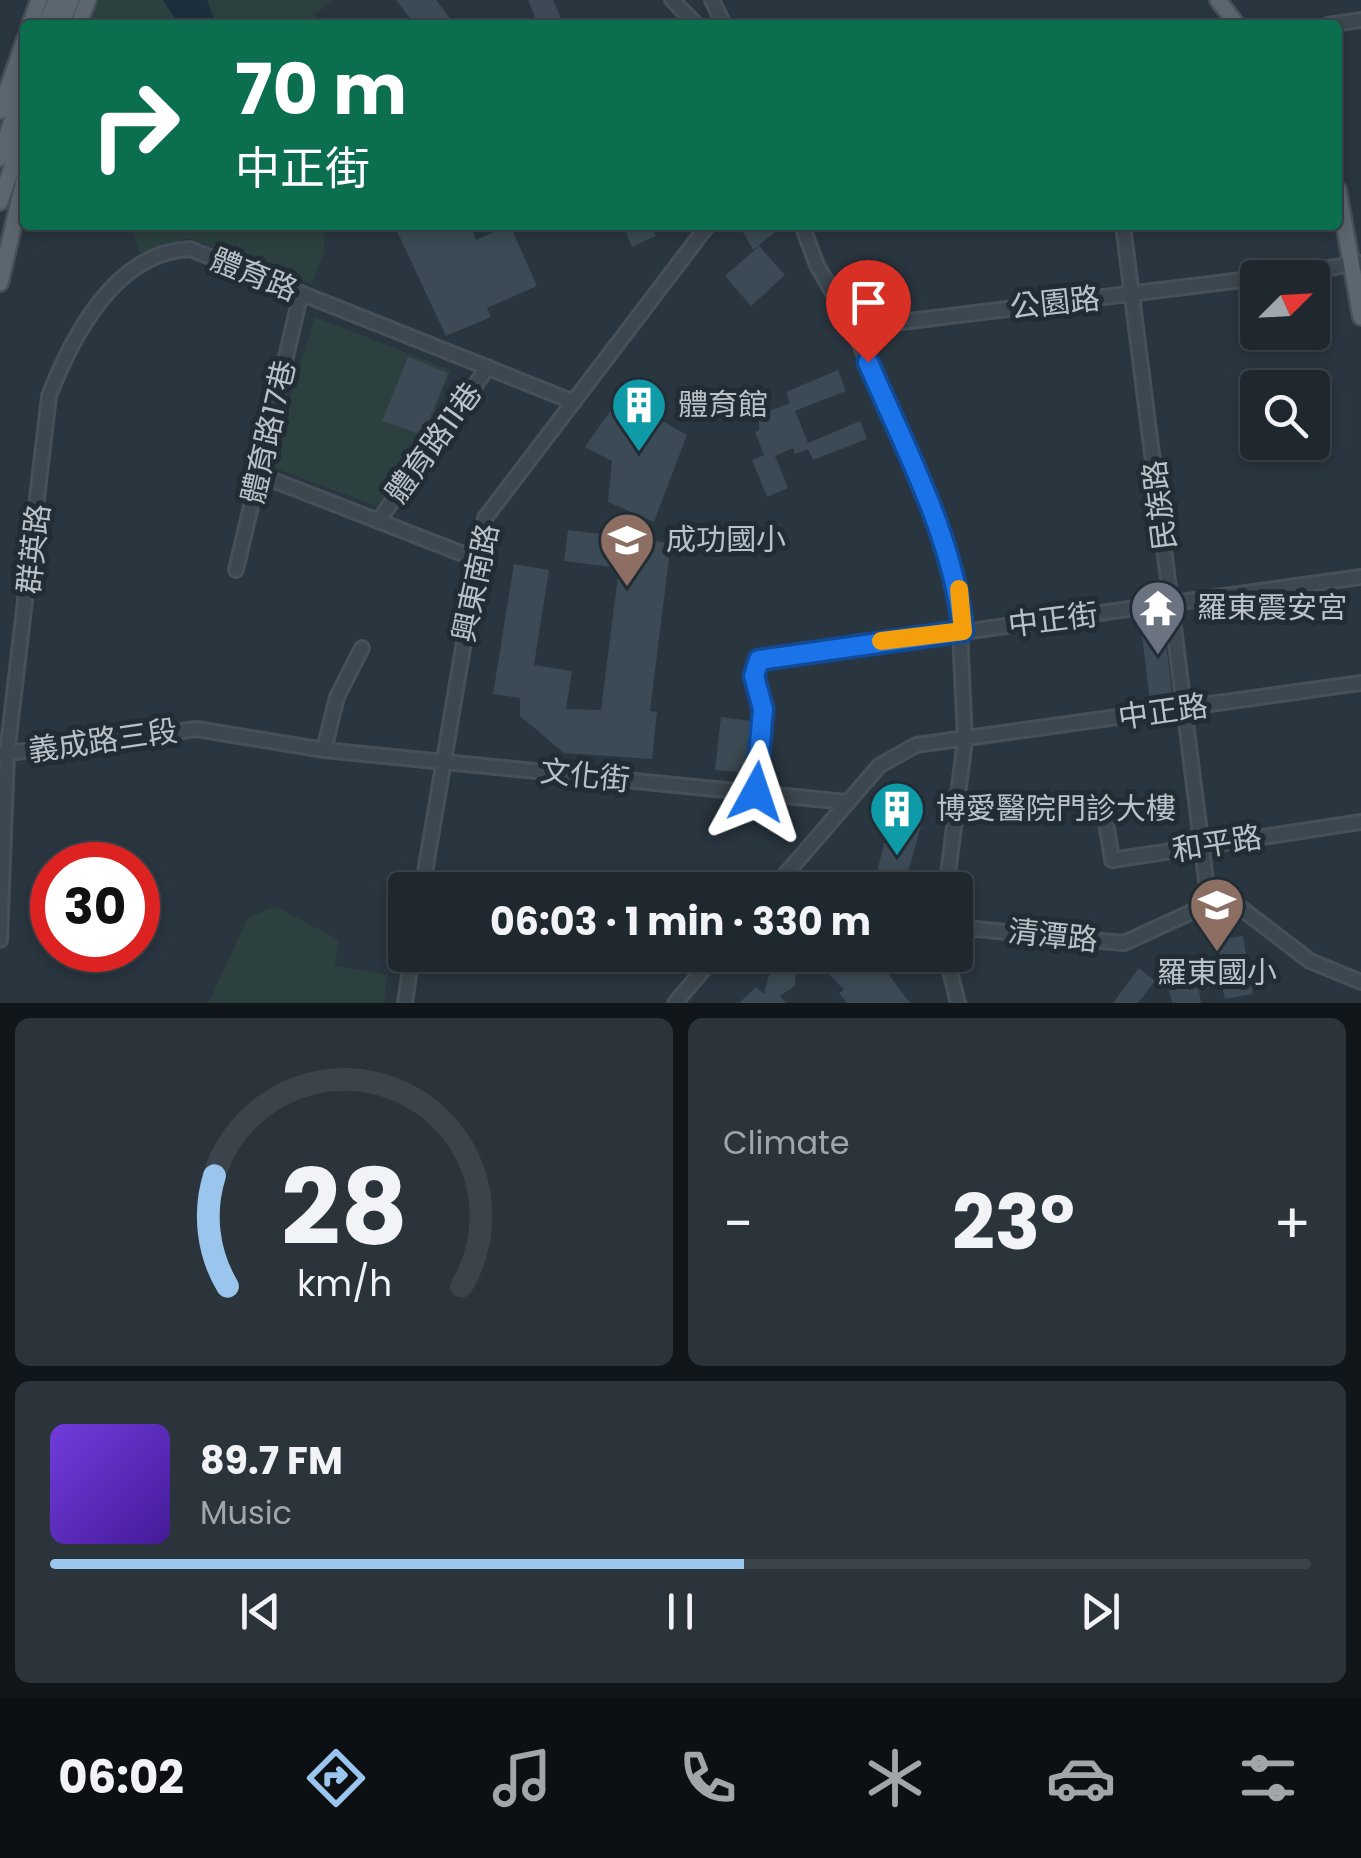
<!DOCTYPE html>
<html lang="en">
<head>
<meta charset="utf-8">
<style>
	:root { --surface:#1f282f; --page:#2c343b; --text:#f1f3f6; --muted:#a1a6aa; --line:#3c444b; --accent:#9ac6ed }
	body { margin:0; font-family:Poppins,"Noto Sans TC",sans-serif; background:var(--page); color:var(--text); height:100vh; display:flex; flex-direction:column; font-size:38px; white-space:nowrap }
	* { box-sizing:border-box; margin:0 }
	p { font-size:32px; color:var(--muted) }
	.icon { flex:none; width:55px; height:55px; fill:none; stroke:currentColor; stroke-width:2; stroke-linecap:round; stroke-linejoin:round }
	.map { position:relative; height:1003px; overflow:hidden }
	.side { display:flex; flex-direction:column; gap:15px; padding:15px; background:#11161a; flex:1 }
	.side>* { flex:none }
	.guide { position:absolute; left:20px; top:20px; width:1322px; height:210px; border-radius:10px; box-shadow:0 5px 15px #0003,0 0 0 2px var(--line); background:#0b6e4f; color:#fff; overflow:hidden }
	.needle { width:65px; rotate:66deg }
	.buttons { position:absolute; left:1240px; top:260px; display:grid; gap:20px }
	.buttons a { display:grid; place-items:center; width:90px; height:90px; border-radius:10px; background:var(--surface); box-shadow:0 5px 15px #0003,0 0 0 2px var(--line); font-size:50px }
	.speed { position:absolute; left:30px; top:842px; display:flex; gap:20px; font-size:50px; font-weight:700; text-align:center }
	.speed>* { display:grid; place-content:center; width:130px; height:130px; border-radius:50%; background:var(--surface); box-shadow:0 5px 15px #0003,0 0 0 2px var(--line); line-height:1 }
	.speed .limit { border:15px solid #d22; background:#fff; color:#111 }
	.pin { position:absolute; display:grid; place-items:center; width:85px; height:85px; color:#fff; margin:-102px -42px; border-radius:50% 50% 50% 0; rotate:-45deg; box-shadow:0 0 10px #0007 }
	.pin .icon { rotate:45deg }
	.me { position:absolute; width:110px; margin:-55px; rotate:5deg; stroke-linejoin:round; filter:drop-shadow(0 0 8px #0008) }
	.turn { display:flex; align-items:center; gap:35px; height:210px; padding:0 50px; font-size:45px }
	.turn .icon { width:130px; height:130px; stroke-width:2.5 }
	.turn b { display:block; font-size:70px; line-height:85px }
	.big { font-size:75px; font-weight:700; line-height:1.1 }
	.side .card { flex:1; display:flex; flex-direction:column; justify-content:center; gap:15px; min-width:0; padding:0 35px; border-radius:15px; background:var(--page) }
	.side .dial { align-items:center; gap:0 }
	.dial svg { height:260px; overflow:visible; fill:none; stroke:var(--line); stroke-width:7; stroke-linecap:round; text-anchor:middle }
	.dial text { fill:var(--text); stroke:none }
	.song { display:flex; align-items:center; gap:30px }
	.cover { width:120px; height:120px; border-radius:15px; background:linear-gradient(135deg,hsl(260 70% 55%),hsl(260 70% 35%)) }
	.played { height:10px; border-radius:5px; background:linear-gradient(90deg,var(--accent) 55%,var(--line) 55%) }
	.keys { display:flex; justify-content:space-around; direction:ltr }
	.heat { display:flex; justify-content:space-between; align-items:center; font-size:55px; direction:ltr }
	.side .tiles { flex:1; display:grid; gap:15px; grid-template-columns:1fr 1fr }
	.card:last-child { grid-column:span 2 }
	.trip { position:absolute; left:388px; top:872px; width:585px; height:100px; border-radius:10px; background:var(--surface); box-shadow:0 5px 15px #0003,0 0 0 2px var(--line); font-weight:700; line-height:100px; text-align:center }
	.dock { display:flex; height:160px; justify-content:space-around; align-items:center; background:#0c1013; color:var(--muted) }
	.dock .icon { width:70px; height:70px }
	.dock .on { color:var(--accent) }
	.dock b { font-size:45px; color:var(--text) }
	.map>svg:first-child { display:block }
</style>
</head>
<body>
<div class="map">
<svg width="1361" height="1003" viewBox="0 0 1361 1003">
	<rect width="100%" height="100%" fill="#29353f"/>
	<path fill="#2b403f" d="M96,0H334L315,14L316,25H86Z
		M130,225H325L324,252L312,284L188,238L141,256Z
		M315,317L451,370L420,451L382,508L269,466Z
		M275,906L339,940L335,966L387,975L384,1003H208L248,918Z"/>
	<path fill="#1d2e3c" d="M163,0H207L216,25H179Z"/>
	<path fill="#3b4a54" d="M396,0H436L455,25H415Z
		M528,0H553L564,25H538Z
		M405,225H470L476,240L510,225L537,286L487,308L491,317L446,336L396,229Z
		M623,225H651L656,236L632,247Z
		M739,225H784L753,250Z
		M759,246L785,275L751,306L725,276Z
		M408,357L448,373L423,435L382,421Z
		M838,370L846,391L795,411L808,443L860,421L867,439L813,460L808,449L795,454L793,448L775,456L788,488L767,497L752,460L764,455L755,432L759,430V415L790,403L786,392Z
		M620,397L687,435L654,522L608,502L612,461L585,447Z
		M568,530L671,543L650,711L657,712L652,759L564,753L520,716V698L493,694L514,564L549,570L534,665L572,671L566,709L601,710L619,568L564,561Z
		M1162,614L1173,698L1150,702L1140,618Z
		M721,717L752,721L748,773L715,770Z
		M891,818L921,826L903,890H872Z
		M1243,936L1253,994L1225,999L1222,986L1199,990L1201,1003H1172L1165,969L1194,965L1196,978L1219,974L1213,940Z
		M797,955H874L910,1003H847L839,993L844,990L811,955L796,971L795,986L780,996L786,1003H739L756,987L764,994L771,968L789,965Z
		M1139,968L1155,981L1138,1003H1113Z"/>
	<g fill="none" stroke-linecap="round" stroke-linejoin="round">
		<g stroke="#465058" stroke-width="18">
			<path id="minor" d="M672,0L697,25
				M712,0L724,25
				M1328,25L1361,20
				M802,225L817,265L853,328L942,535L958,588L965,740L946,890
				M1123,225L1209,904
				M1264,278L1361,263
				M853,328L1258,278
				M260,475L476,559
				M379,520L488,367
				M236,570L301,293
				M324,750L337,697L362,648
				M0,754L197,729L324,750L846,802
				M756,792L763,709L754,676L759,660L1361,577
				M1106,822L1112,860L1361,822
				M422,890L485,518L708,225
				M772,890L879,766L916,745L1361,683
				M955,927L1124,943L1209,904L1242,909L1310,961L1361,982
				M0,940L7,754L49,396C72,337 115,252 190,249L574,402
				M946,955L958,1003
				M405,1003L412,955
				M675,1003L716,955"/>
		</g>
		<g stroke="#465058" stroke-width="20">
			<path id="major" d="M1218,0L1237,25
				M30,25L39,0
				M46,25L56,0
				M61,25L71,0
				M78,25L88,0
				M0,111L25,39
				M0,158L25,79
				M1338,190L1361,317
				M0,202L25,129
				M0,283L25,176"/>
		</g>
		<use href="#minor" stroke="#3d474f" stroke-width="12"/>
		<use href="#major" stroke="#5b666e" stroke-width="15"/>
	</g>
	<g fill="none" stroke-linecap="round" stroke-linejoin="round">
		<g stroke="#114b97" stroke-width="25">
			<path id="route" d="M756,792L763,709L754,676L759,660L963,631C953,536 905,449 868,362"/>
		</g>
		<use href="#route" stroke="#1a73e8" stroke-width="18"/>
		<path stroke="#f59e0b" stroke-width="18" d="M881,641L963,631L959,589"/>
	</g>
	<defs>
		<g id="building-pin" transform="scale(2.875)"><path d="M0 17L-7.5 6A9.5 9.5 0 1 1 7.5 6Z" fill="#0f9aa8" stroke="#212c34"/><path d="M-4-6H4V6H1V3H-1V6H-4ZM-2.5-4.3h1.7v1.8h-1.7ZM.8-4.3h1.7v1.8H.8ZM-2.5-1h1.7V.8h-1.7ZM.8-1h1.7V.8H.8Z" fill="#fff"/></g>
		<g id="school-pin" transform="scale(2.875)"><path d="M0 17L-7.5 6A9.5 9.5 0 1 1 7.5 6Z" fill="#8d6e63" stroke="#212c34"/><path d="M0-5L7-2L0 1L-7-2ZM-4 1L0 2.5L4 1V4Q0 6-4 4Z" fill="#fff"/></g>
		<g id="temple-pin" transform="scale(2.875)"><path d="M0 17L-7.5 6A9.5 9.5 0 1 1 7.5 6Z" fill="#6b7280" stroke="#212c34"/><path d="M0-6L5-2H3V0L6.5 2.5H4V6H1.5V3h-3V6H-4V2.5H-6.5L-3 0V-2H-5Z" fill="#fff"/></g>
	</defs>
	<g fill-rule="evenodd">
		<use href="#building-pin" x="639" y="405"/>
		<use href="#school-pin" x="627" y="540"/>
		<use href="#temple-pin" x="1158" y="608"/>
		<use href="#building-pin" x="897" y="809"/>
		<use href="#school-pin" x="1217" y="905"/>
	</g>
	<g text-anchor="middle" stroke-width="10" stroke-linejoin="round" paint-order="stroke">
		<g font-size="30" fill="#b9c2c9" stroke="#212c34">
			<text transform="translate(254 275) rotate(22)" y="10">體育路</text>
			<text transform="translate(1055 303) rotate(-6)" y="10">公園路</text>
			<text transform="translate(269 432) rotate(-77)" y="10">體育路17巷</text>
			<text transform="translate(434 443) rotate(-54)" y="10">體育路11巷</text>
			<text transform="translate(1160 505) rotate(-97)" y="10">民族路</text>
			<text transform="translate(34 549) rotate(-83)" y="10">群英路</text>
			<text transform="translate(476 583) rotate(-78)" y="10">興東南路</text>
			<text transform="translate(1053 620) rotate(-7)" y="10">中正街</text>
			<text transform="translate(1163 712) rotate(-8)" y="10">中正路</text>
			<text transform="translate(103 741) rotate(-8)" y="10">義成路三段</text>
			<text transform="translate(585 776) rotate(6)" y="10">文化街</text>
			<text transform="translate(1217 844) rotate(-9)" y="10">和平路</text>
			<text transform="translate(1053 936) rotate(6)" y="10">清潭路</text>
		</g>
		<g font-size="30" fill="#b9c2c9" stroke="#212c34" text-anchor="start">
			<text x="678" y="415">體育館</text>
			<text x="666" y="550">成功國小</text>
			<text x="1197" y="618">羅東震安宮</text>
			<text x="936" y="819">博愛醫院門診大樓</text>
			<text x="1217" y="983" text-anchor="middle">羅東國小</text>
		</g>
	</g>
</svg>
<div class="buttons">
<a><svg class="needle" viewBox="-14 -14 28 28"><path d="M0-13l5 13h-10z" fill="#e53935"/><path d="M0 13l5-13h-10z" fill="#a1a6aa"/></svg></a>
<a><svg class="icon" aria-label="search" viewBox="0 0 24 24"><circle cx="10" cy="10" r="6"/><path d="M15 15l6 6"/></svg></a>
</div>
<div class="speed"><div class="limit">30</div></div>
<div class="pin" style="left:868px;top:362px;background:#d93025"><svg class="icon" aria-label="arrive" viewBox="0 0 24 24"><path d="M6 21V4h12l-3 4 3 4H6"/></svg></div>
<svg class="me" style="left:756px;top:792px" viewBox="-20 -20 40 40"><path d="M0-17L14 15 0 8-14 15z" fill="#1a73e8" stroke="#fff" stroke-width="4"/></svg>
<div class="trip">06:03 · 1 min · 330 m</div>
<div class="guide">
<div class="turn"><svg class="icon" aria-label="right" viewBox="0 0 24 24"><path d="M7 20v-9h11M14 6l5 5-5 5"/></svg><div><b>70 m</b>中正街</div></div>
</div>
</div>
<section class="side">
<div class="tiles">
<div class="card dial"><svg viewBox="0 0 100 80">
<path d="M14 69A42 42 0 1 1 86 69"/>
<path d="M14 69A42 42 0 0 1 10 35" stroke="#9ac6ed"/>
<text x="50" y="56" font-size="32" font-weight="700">28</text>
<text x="50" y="72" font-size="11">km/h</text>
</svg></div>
<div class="card"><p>Climate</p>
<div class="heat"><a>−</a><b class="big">23°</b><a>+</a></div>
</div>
<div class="card">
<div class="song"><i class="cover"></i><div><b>89.7 FM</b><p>Music</p></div></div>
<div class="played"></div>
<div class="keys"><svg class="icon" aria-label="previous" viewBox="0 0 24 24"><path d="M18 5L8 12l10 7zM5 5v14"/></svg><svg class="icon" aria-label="pause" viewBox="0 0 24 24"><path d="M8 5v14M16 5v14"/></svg><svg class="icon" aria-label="next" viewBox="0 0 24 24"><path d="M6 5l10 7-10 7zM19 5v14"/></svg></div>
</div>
</div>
</section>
<nav class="dock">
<b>06:02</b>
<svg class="icon on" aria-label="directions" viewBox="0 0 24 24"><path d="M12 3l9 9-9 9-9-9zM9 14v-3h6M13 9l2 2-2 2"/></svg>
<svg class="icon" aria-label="music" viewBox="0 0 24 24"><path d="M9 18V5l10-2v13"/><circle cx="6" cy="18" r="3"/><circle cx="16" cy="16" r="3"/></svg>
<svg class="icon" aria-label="phone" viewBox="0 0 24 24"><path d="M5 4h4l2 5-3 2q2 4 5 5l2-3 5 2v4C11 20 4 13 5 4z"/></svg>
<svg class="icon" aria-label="climate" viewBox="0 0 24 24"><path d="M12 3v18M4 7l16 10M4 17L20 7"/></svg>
<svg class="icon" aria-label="car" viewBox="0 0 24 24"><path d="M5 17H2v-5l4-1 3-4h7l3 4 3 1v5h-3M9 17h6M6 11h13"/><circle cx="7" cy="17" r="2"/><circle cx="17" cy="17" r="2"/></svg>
<svg class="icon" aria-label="filters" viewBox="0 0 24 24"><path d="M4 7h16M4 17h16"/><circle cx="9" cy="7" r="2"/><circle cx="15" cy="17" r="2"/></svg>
</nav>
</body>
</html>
